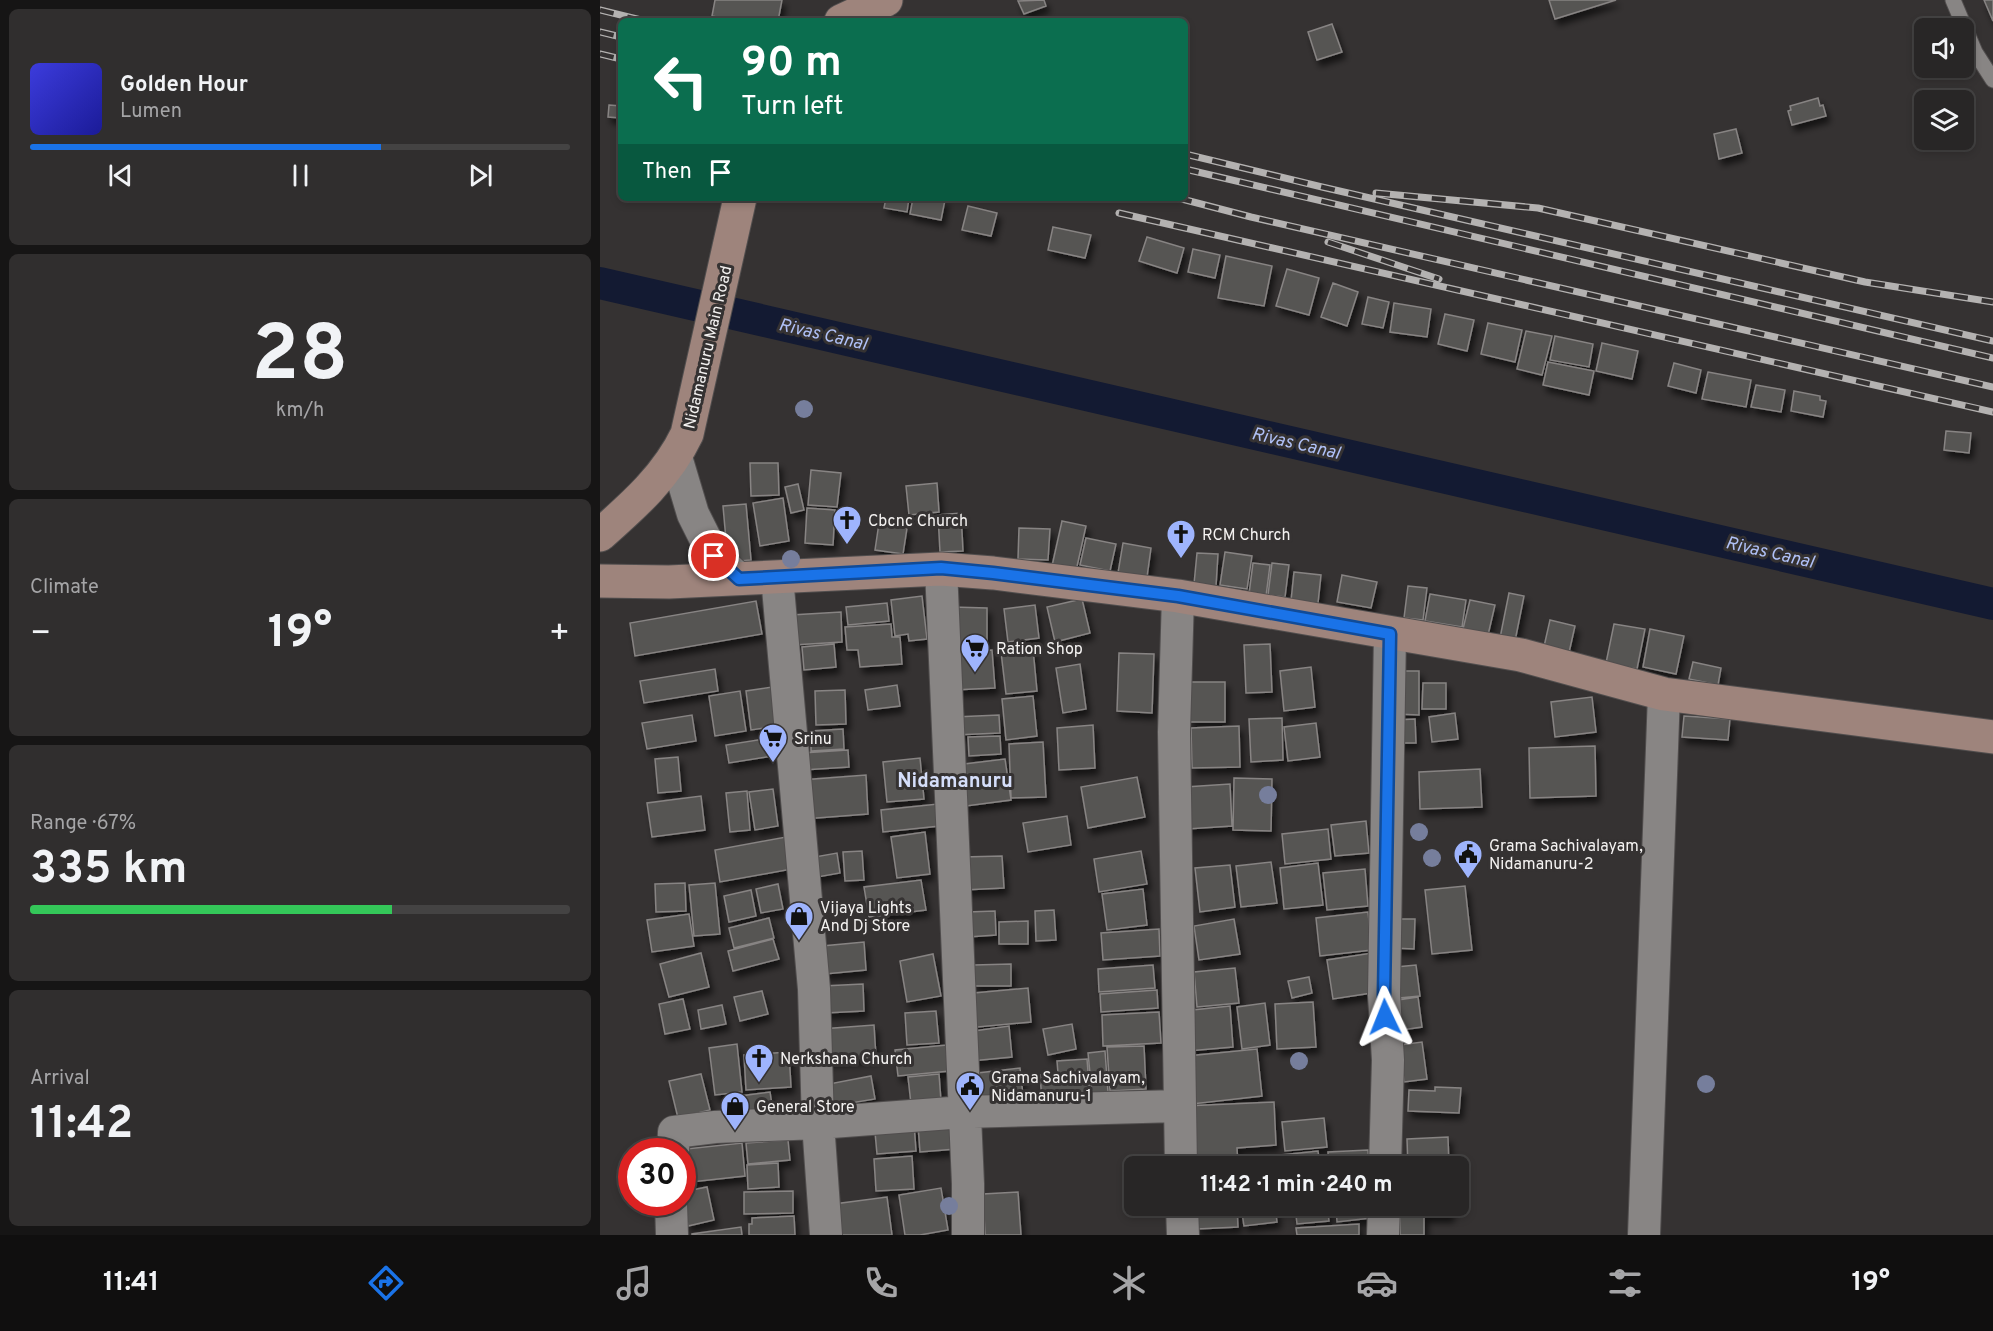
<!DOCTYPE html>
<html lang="en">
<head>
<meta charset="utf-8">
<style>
	:root { --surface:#282626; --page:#302e2e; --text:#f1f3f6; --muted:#a5a5a7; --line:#444343; --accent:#1a73e8 }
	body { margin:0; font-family:Overpass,sans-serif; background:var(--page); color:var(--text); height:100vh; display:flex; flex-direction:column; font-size:22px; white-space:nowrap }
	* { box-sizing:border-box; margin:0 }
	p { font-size:20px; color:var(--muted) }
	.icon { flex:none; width:33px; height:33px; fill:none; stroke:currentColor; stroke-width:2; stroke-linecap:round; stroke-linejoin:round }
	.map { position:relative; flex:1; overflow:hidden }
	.panel { display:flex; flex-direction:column; gap:9px; padding:9px; background:#161515; width:600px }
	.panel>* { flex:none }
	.guide { position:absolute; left:18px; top:18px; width:570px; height:183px; border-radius:9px; box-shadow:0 3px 9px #0003,0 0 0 2px var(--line); background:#0b6e4f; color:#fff; overflow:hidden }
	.fabs { position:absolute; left:1314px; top:18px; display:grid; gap:12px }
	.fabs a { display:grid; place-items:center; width:60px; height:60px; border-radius:9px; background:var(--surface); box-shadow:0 3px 9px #0003,0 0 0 2px var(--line); font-size:30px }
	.speed { position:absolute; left:18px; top:1138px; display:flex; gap:12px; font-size:30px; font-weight:700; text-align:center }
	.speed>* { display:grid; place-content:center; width:78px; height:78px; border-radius:50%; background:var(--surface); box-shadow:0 3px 9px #0003,0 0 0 2px var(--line); line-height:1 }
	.speed .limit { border:9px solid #d22; background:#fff; color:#111 }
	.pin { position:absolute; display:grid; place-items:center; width:51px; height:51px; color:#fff; margin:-26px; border:3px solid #fff; border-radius:50%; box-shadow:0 2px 6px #0007 }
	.me { position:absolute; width:66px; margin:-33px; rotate:358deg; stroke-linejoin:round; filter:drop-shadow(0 0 4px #0008) }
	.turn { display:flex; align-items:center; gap:21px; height:126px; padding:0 24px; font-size:27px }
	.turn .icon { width:78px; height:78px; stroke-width:2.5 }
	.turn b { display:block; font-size:42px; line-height:51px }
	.then { display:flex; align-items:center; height:57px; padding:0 24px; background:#0003; gap:12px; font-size:22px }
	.big { font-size:45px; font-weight:700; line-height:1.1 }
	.panel .widget { flex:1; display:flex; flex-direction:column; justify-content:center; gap:9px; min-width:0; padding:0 21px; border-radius:9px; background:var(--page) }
	.panel .dial { align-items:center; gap:0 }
	.dial b { font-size:78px; line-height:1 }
	.song { display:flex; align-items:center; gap:18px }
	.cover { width:72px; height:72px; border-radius:9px; background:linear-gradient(135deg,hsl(240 70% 55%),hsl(240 70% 35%)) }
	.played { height:6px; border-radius:3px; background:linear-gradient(90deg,var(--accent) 65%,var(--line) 65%) }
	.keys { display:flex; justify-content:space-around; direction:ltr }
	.heat { display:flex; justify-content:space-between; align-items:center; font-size:33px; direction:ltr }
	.charge { height:9px; border-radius:4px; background:linear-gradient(90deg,#34c759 67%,var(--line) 0) }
	.trip { position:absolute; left:524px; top:1156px; width:345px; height:60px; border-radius:9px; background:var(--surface); box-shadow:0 3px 9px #0003,0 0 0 2px var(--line); font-weight:700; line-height:60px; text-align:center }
	.tab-bar { display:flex; height:96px; justify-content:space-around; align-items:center; background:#100f0f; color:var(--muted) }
	.tab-bar .icon { width:42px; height:42px }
	.tab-bar .on { color:var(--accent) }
	.tab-bar b { font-size:27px; color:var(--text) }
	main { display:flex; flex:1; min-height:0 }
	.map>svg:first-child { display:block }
</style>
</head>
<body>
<main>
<section class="panel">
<div class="widget">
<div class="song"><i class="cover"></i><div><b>Golden Hour</b><p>Lumen</p></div></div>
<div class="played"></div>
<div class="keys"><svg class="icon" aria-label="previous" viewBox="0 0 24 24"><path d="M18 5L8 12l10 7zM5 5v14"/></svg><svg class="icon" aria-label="pause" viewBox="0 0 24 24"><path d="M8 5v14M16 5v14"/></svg><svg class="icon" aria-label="next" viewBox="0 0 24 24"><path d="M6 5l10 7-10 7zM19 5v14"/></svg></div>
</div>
<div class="widget dial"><b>28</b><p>km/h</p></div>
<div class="widget"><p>Climate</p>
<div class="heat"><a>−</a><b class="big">19°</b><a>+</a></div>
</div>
<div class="widget"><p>Range · 67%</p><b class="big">335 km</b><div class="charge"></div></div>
<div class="widget"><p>Arrival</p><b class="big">11:42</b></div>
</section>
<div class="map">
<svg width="1393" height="1235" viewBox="0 0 1393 1235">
	<defs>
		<filter id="shadow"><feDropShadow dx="3.5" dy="6" stdDeviation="3" flood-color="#0009"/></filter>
	</defs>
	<rect width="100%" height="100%" fill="#353232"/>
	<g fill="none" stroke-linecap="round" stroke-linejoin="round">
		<path stroke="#131a32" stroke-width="32" d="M0,283L1393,604"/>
	</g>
	<path fill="#575453" stroke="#878483" stroke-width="1.5" filter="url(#shadow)" d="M115,0H182L178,21H137L112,16Z
		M444,0L446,6L424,14L418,1Z
		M949,0H1016L955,19Z
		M1384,0H1393V21Z
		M732,24L742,52L717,60L708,32Z
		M1218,98L1220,106L1223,105L1226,116L1192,125L1188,111L1191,110L1190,106Z
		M9,105L21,106V118L8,117Z
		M1136,129L1142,153L1119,159L1114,134Z
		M286,198H309L307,212L284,208Z
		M313,198L345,200L341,220L310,214Z
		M368,206L397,213L391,236L362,230Z
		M453,227L491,235L485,258L448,250Z
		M547,237L584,248L577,273L539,261Z
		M593,249L620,255L615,278L588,272Z
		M626,256L672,266L664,306L618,298Z
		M687,269L719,278L709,315L676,306Z
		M733,283L758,292L747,326L721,317Z
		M768,297L789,302L783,328L762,324Z
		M794,303L831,309L827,337L790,332Z
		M845,314L874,320L867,351L838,344Z
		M888,323L922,330L915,362L881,354Z
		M926,331L952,336L942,375L917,369Z
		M955,336L993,344L989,367L950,360Z
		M1002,343L1038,351L1032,379L996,371Z
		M948,362L994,371L989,395L943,385Z
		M1074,363L1101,370L1096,393L1068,386Z
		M1108,372L1151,380L1146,407L1102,399Z
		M1156,385L1185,390L1181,412L1151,407Z
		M1194,391L1220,396V400L1226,401L1223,417L1191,411Z
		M1346,431L1371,433L1369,453L1344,450Z
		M150,463H178L179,495L151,496Z
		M211,470L241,473L237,507L208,505Z
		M337,483L339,512L309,515L306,486Z
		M198,484L204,510L191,513L185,487Z
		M183,498L189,541L160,546L153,503Z
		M146,504L151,560L128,562L123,506Z
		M207,508L235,510L233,545L205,543Z
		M361,513L363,551L340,552L338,515Z
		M462,521L486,526L476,571L452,566Z
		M279,523L307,528L303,554L275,550Z
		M419,528L450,529L448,560L418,559Z
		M486,538L516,544L510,571L480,565Z
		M523,543L551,548L547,577L518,573Z
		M625,552L652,556L647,589L620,585Z
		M597,553L618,554L616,586L594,584Z
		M653,563L670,565L666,596L649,594Z
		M672,563L689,565L685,597L668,595Z
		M694,572L721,575L718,603L691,601Z
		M742,575L777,582L771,608L737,602Z
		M808,586L827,588L823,620L804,618Z
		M909,593L924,596L914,646L899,643Z
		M830,594L866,600L862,627L825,621Z
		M322,596L327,639L309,641L308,634L295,636L291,600Z
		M482,599L490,633L455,642L447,607Z
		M870,600L895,605L888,635L863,629Z
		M156,601L162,634L35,656L30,623Z
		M287,603L289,621L248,625L246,607Z
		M435,605L439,638L408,642L404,609Z
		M352,607L387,608V644H352Z
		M241,612L242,642L193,645L191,615Z
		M950,620L975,626L968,657L943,651Z
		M291,624L292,637H300L302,664L260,667L258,650H247L245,627Z
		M1014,624L1045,629L1037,669L1006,663Z
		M1050,629L1084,636L1076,674L1043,667Z
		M234,644L236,667L204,670L202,647Z
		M670,644L672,692L646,693L644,645Z
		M433,649L437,691L406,694L401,652Z
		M392,650L395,688L353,690L351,653Z
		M519,653L554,654L552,713L517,711Z
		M1093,662L1121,668L1118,685L1089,679Z
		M480,664L486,709L463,713L456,668Z
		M711,667L715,707L684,711L680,671Z
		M115,669L118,691L44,703L40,681Z
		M796,671H819V715L796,714Z
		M590,682H625V722H590Z
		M823,683H846V709H822Z
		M297,685L300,706L268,710L265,690Z
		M172,687L178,726L151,730L146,691Z
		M245,690L246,724L216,725L215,691Z
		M140,691L146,731L115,736L109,696Z
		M433,696L437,736L406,740L402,699Z
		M992,697L996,732L955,737L951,702Z
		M855,713L858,739L832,742L829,717Z
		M92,715L96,741L47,749L42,723Z
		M399,715L400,733L355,735L354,717Z
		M1084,716L1130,719L1128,740L1082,737Z
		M682,718L683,760L651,762L649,719Z
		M815,719L816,743H795V720Z
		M716,723L720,757L688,761L684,727Z
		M493,725L495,768L459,770L457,728Z
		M639,726L640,767L592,768L591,728Z
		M243,729L244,749L211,751V731Z
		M400,736L401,754L369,756L368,737Z
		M170,738L173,756L129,763L126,745Z
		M443,742L446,797L411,798L409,744Z
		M995,746L996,796L930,798L929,748Z
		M248,750L249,767L203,770L202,753Z
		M78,757L81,791L58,793L55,759Z
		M320,758L324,799L287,802L283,762Z
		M405,759L411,800L366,806L356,765Z
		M880,769L882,807L820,809L819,772Z
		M266,775L268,814L204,819L201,780Z
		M537,777L545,817L488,828L481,787Z
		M634,778L672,779L671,831L633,830Z
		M630,784L632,826L587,829L585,787Z
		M173,789L178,826L155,830L149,792Z
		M147,791L150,830L130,832L126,793Z
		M101,796L105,830L52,837L47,803Z
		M338,804L340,826L283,832L281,810Z
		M467,816L471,845L428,852L423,823Z
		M766,821L769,853L735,856L731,825Z
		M728,829L731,859L685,864L682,834Z
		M325,832L330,874L297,878L291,837Z
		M186,837L192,869L120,882L115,850Z
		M262,851L264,880L245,881L243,852Z
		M541,851L547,884L499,892L494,859Z
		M237,853L240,873L212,878L209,858Z
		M402,856L404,888L363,890L362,857Z
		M671,862L677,903L641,907L636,866Z
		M718,863L723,905L684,909L680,868Z
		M630,865L635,907L600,912L595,868Z
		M765,869L768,906L727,910L723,873Z
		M321,880L326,910L269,917L264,887Z
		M85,883L86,911L56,912L55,884Z
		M115,883L120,934L94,936L89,885Z
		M178,884L183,909L161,913L156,889Z
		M865,886L872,950L832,954L825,890Z
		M543,889L547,925L507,930L502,894Z
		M151,890L156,916L129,922L124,896Z
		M454,910L456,940L436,941L435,911Z
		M395,911L396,935L368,937L367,912Z
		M768,912L772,950L720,956L716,918Z
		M89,914L94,946L52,952L47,920Z
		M169,918L174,938L134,948L129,928Z
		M634,919L640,954L599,960L594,926Z
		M794,919H815L814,949L793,948Z
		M428,921V944H399V922Z
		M559,929L560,956L503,960L501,933Z
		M173,939L179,959L133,971L128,951Z
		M264,942L266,970L225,974L222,946Z
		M101,953L109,987L69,997L60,964Z
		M772,953L778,992L733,999L727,960Z
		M333,954L341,996L307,1002L300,961Z
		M411,964V986H374V965Z
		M553,965L555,988L499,992L498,969Z
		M816,965L820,996L799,998L796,967Z
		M635,968L639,1003L597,1007L594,972Z
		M709,977L712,993L692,998L688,981Z
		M263,984L264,1011L225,1013L223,986Z
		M428,988L431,1022L367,1028L363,994Z
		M557,990L558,1008L501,1012L500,994Z
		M162,991L168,1014L140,1021L134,997Z
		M818,997L822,1027L802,1030L798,1000Z
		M83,999L90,1029L65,1034L59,1004Z
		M713,1002L716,1047L677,1049L675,1004Z
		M665,1003L670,1045L642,1049L637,1007Z
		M122,1005L126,1024L101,1029L98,1010Z
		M630,1006L633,1047L588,1051L583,1011Z
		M336,1011L339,1043L307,1045L305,1013Z
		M559,1012L561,1043L503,1046L502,1015Z
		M472,1024L476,1049L448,1055L443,1029Z
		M274,1025L276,1057L223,1061L221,1029Z
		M409,1026L412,1057L371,1061L367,1032Z
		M822,1042L827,1079L804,1082L800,1045Z
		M137,1044L142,1092L115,1095L109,1048Z
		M347,1045L350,1071L298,1076L295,1050Z
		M544,1046L546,1089L510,1091L507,1047Z
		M657,1049L662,1096L592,1104L587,1056Z
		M505,1051L508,1092L492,1094L488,1053Z
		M189,1052L191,1087L146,1090L144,1055Z
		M487,1059L490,1097L442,1101L440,1075L458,1073L457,1061Z
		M420,1068L424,1104L373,1109L369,1074Z
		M101,1074L110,1110L78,1118L69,1081Z
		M339,1074L341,1101L311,1104L308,1077Z
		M271,1076L275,1099L233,1106L229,1084Z
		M835,1087L861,1088L859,1113L808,1111L809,1090L835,1091Z
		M170,1092L174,1118L144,1122L140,1096Z
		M674,1102L676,1145L637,1148L638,1167H587L584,1106Z
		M724,1118L727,1147L685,1151L682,1122Z
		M353,1122L356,1149L320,1152L318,1125Z
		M314,1123L316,1151L277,1154L275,1132Z
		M848,1137L849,1167H808L807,1139Z
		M188,1140L190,1160L148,1164L146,1143Z
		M142,1143L145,1176L82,1183V1152L77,1150Z
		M768,1150L769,1167H729L728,1152Z
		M718,1151L720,1167H682L681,1155Z
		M312,1156L314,1189L276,1191L274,1159Z
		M178,1163L179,1187L148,1189L147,1165Z
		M107,1187L114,1220L88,1226L82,1192Z
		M341,1188L348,1230L320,1235H305L299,1195Z
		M193,1191V1213L144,1214V1192Z
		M418,1192L421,1235H385L383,1194Z
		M287,1197L292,1235H238L234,1204Z
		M596,1206H637L638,1227L597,1229Z
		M641,1206H675L677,1222L644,1226Z
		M695,1206H727L729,1221L697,1224Z
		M736,1206H770L771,1218L737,1222Z
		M800,1206H850V1216H824V1235H800Z
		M194,1216L195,1235H149V1224H152V1218Z
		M759,1224V1235H697L696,1228Z
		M141,1227L142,1235H92V1234Z"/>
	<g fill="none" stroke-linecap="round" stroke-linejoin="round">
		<g stroke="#514e4e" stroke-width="17">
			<path id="lane" d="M1353,0L1375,52L1393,80"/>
		</g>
		<g stroke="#514e4e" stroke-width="34">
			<path id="street" d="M76,457L93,514L114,556L139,579
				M341,569L368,1184V1235
				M177,577L214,989L218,1123L226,1235
				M578,596L574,732L581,1167
				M73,1152L74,1132L115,1127L218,1123L364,1112L578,1106
				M785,1167L788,1060L784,995L790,634
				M71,1203L72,1235
				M582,1206L583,1235
				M783,1235L784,1206
				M1044,1235L1064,694"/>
		</g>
		<g stroke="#514e4e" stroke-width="35">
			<path id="secondary" d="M241,21L286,0
				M0,535C34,505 67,476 87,434L140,198
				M0,581L69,582L341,569L393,573L578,596L921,655L1064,694L1393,737"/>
		</g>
		<use href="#lane" stroke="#888584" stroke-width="15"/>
		<use href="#street" stroke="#888584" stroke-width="32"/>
		<use href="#secondary" stroke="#9e847c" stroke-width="33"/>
		<g stroke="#b4b2b1" stroke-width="7">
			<path id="rail" d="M0,10L45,21
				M0,32L21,37
				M0,54L21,59
				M585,154L722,187L1393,341
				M585,169L1393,358
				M776,193L938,208L1265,282L1393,302
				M578,198L651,217L1393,387
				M519,213L1393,412
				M728,242L839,279"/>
		</g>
		<use href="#rail" stroke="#353232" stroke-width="4.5" stroke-dasharray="14" stroke-linecap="butt"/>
	</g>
	<g fill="#767e9c">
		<circle cx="204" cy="409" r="9"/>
		<circle cx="191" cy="559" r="9"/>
		<circle cx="668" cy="795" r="9"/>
		<circle cx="819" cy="832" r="9"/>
		<circle cx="832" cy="858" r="9"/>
		<circle cx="699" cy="1061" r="9"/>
		<circle cx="1106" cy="1084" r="9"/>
		<circle cx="349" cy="1206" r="9"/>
	</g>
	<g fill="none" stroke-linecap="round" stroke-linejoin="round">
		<g stroke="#114b97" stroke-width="15">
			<path id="route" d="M114,556L139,579L341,568L393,573L578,596L790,634L784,995L785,1017"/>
		</g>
		<use href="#route" stroke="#1a73e8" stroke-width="10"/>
	</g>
	<defs>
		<g id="church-pin" transform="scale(1.5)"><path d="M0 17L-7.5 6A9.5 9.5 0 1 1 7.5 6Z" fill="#9eb4fd" stroke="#353232"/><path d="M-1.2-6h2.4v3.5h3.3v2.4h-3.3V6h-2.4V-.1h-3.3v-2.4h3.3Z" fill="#111"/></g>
		<g id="supermarket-pin" transform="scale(1.5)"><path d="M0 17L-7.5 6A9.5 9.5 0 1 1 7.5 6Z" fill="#9eb4fd" stroke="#353232"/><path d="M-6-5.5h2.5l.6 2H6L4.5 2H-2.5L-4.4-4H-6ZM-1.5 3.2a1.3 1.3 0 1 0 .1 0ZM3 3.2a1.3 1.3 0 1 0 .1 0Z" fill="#111"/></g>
		<g id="civic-pin" transform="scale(1.5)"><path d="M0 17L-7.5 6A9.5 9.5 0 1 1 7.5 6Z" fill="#9eb4fd" stroke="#353232"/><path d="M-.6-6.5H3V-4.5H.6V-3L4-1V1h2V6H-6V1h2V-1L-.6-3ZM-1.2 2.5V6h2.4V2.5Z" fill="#111"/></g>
		<g id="shop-pin" transform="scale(1.5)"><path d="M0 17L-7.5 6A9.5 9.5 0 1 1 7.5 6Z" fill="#9eb4fd" stroke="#353232"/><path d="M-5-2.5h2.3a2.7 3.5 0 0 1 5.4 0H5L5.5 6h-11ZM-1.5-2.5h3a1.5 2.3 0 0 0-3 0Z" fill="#111"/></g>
	</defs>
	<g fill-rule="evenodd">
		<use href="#church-pin" x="247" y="520"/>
		<use href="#church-pin" x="581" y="534"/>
		<use href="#supermarket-pin" x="375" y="648"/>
		<use href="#supermarket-pin" x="173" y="738"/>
		<use href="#civic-pin" x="868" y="854"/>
		<use href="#shop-pin" x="199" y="916"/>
		<use href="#church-pin" x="159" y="1058"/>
		<use href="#civic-pin" x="370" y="1086"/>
		<use href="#shop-pin" x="135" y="1106"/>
	</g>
	<g text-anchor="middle" stroke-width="6" stroke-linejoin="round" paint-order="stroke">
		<g font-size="16" fill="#f4f2f1" stroke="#353232">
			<text transform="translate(107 347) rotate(-77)" y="6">Nidamanuru Main Road</text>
		</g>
		<g font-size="16" fill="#f4f2f1" stroke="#353232" text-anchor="start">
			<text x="268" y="526">Cbcnc Church</text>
			<text x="602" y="540">RCM Church</text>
			<text x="396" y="654">Ration Shop</text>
			<text x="194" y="744">Srinu</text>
			<text x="889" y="851">Grama Sachivalayam,<tspan x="889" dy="18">Nidamanuru-2</tspan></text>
			<text x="220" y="913">Vijaya Lights<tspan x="220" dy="18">And Dj Store</tspan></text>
			<text x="180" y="1064">Nerkshana Church</text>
			<text x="391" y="1083">Grama Sachivalayam,<tspan x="391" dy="18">Nidamanuru-1</tspan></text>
			<text x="156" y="1112">General Store</text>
		</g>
		<g font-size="18" font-style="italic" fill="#b0c1f7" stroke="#353232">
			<text transform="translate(223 334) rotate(13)" y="6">Rivas Canal</text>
			<text transform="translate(696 443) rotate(13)" y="6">Rivas Canal</text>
			<text transform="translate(1170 552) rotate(13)" y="6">Rivas Canal</text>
		</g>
		<g font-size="20" font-weight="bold" fill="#d5defa" stroke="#353232">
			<text x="355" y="787">Nidamanuru</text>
		</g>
	</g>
</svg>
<div class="fabs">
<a><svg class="icon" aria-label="sound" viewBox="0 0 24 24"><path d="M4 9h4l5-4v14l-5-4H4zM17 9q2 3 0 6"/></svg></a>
<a><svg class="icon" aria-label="layers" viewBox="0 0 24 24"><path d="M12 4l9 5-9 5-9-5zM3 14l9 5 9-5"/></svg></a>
</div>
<div class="speed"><div class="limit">30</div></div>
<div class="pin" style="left:114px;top:556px;background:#d93025"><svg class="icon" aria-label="arrive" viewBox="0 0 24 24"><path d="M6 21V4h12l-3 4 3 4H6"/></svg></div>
<svg class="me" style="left:785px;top:1017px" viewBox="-20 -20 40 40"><path d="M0-17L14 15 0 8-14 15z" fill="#1a73e8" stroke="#fff" stroke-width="4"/></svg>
<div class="trip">11:42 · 1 min · 240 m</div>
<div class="guide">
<div class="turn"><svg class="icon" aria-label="left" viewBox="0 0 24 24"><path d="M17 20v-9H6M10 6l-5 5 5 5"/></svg><div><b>90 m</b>Turn left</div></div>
<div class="then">Then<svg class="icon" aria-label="arrive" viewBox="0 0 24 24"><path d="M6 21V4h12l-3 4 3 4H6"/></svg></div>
</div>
</div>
</main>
<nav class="tab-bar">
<b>11:41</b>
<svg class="icon on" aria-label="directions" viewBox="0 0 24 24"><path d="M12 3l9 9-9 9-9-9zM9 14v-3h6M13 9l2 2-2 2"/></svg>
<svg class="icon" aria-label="music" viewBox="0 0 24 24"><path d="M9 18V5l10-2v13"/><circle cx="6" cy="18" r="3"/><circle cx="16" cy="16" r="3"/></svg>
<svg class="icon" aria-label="phone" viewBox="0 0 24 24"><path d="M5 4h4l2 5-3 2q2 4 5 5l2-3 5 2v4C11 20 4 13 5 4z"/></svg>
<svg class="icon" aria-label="climate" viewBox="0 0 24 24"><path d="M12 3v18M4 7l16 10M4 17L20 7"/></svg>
<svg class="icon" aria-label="car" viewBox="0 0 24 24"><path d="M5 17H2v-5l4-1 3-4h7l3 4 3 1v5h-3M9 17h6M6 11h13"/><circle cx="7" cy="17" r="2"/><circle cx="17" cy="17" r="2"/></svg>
<svg class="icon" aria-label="filters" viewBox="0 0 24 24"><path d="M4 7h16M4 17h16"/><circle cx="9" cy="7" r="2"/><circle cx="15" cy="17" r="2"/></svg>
<b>19°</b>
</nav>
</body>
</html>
